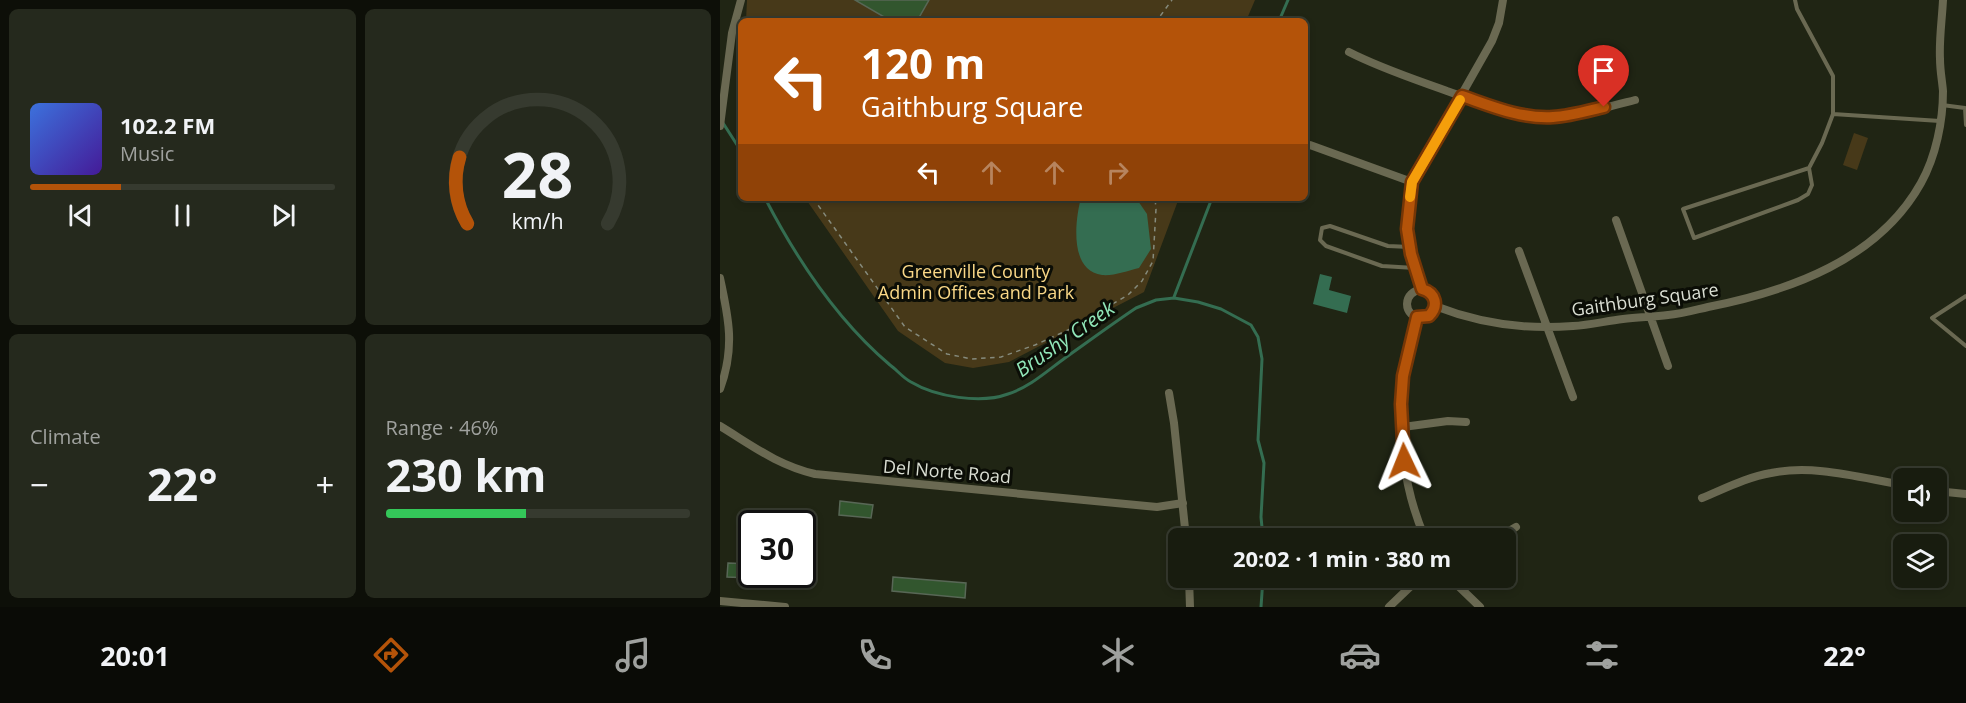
<!DOCTYPE html>
<html lang="en">
<head>
<meta charset="utf-8">
<style>
	:root { --surface:#181c0f; --page:#25291d; --text:#f1f3f6; --muted:#9fa19e; --line:#363a2f; --accent:#b45309 }
	body { margin:0; font-family:"Open Sans",sans-serif; background:var(--page); color:var(--text); height:100vh; display:flex; flex-direction:column; font-size:22px; white-space:nowrap }
	* { box-sizing:border-box; margin:0 }
	p { font-size:20px; color:var(--muted) }
	.icon { flex:none; width:33px; height:33px; fill:none; stroke:currentColor; stroke-width:2; stroke-linecap:round; stroke-linejoin:round }
	.map { position:relative; flex:1; overflow:hidden }
	.drawer { display:flex; flex-direction:column; gap:9px; padding:9px; background:#0d0f08; width:720px }
	.drawer>* { flex:none }
	.guide { position:absolute; left:18px; top:18px; width:570px; height:183px; border-radius:9px; box-shadow:0 3px 9px #0003,0 0 0 2px var(--line); background:#b45309; color:#fff; overflow:hidden }
	.controls { position:absolute; left:1173px; top:468px; display:grid; gap:12px }
	.controls a { display:grid; place-items:center; width:54px; height:54px; border-radius:9px; background:var(--surface); box-shadow:0 3px 9px #0003,0 0 0 2px var(--line); font-size:30px }
	.speed { position:absolute; left:18px; top:510px; display:flex; gap:12px; font-size:30px; font-weight:700; text-align:center }
	.speed>* { display:grid; place-content:center; width:78px; height:78px; border-radius:50%; background:var(--surface); box-shadow:0 3px 9px #0003,0 0 0 2px var(--line); line-height:1 }
	.speed .limit { border:3px solid #111; border-radius:9px; background:#fff; color:#111 }
	.pin { position:absolute; display:grid; place-items:center; width:51px; height:51px; color:#fff; margin:-62px -26px; border-radius:50% 50% 50% 0; rotate:-45deg; box-shadow:0 0 6px #0007 }
	.pin .icon { rotate:45deg }
	.me { position:absolute; width:66px; margin:-33px; rotate:358deg; stroke-linejoin:round; filter:drop-shadow(0 0 4px #0008) }
	.turn { display:flex; align-items:center; gap:21px; height:126px; padding:0 24px; font-size:27px }
	.turn .icon { width:78px; height:78px; stroke-width:2.5 }
	.turn b { display:block; font-size:42px; line-height:51px }
	.lanes { display:flex; align-items:center; height:57px; padding:0 24px; background:#0003; justify-content:center; gap:30px; direction:ltr }
	.lanes .off { opacity:.35 }
	.big { font-size:45px; font-weight:700; line-height:1.1 }
	.drawer .widget { flex:1; display:flex; flex-direction:column; justify-content:center; gap:9px; min-width:0; padding:0 21px; border-radius:9px; background:var(--page) }
	.drawer .dial { align-items:center; gap:0 }
	.dial svg { height:156px; overflow:visible; fill:none; stroke:var(--line); stroke-width:7; stroke-linecap:round; text-anchor:middle }
	.dial text { fill:var(--text); stroke:none }
	.song { display:flex; align-items:center; gap:18px }
	.cover { width:72px; height:72px; border-radius:9px; background:linear-gradient(135deg,hsl(220 70% 55%),hsl(260 70% 35%)) }
	.played { height:6px; border-radius:3px; background:linear-gradient(90deg,var(--accent) 30%,var(--line) 30%) }
	.keys { display:flex; justify-content:space-around; direction:ltr }
	.heat { display:flex; justify-content:space-between; align-items:center; font-size:33px; direction:ltr }
	.charge { height:9px; border-radius:4px; background:linear-gradient(90deg,#34c759 46%,var(--line) 0) }
	.drawer .tiles { flex:1; display:grid; gap:9px; grid-template-columns:repeat(2,1fr) }
	.trip { position:absolute; left:448px; top:528px; width:348px; height:60px; border-radius:9px; background:var(--surface); box-shadow:0 3px 9px #0003,0 0 0 2px var(--line); font-weight:700; line-height:60px; text-align:center }
	.tabs { display:flex; height:96px; justify-content:space-around; align-items:center; background:#0a0b06; color:var(--muted) }
	.tabs .icon { width:42px; height:42px }
	.tabs .active { color:var(--accent) }
	.tabs b { font-size:27px; color:var(--text) }
	main { display:flex; flex:1; min-height:0 }
	.map>svg:first-child { display:block }
</style>
</head>
<body>
<main>
<section class="drawer">
<div class="tiles">
<div class="widget">
<div class="song"><i class="cover"></i><div><b>102.2 FM</b><p>Music</p></div></div>
<div class="played"></div>
<div class="keys"><svg class="icon" aria-label="previous" viewBox="0 0 24 24"><path d="M18 5L8 12l10 7zM5 5v14"/></svg><svg class="icon" aria-label="pause" viewBox="0 0 24 24"><path d="M8 5v14M16 5v14"/></svg><svg class="icon" aria-label="next" viewBox="0 0 24 24"><path d="M6 5l10 7-10 7zM19 5v14"/></svg></div>
</div>
<div class="widget dial"><svg viewBox="0 0 100 80">
<path d="M14 69A42 42 0 1 1 86 69"/>
<path d="M14 69A42 42 0 0 1 10 35" stroke="#b45309"/>
<text x="50" y="56" font-size="32" font-weight="700">28</text>
<text x="50" y="72" font-size="11">km/h</text>
</svg></div>
<div class="widget"><p>Climate</p>
<div class="heat"><a>−</a><b class="big">22°</b><a>+</a></div>
</div>
<div class="widget"><p>Range · 46%</p><b class="big">230 km</b><div class="charge"></div></div>
</div>
</section>
<div class="map">
<svg width="1246" height="607" viewBox="0 0 1246 607">
	<rect width="100%" height="100%" fill="#202514"/>
	<path fill="#473919" d="M27,0H535L526,21H26Z
		M1134,133L1148,138L1137,170L1123,165Z
		M85,198H459L424,292L289,362L253,368L225,363L178,331Z"/>
	<path fill="#346d51" d="M361,198H416L427,214L431,249L419,268C407,271 394,276 382,275C349,271 355,220 361,198Z
		M600,274L612,277L609,290L631,296L627,313L593,304Z"/>
	<g fill="none" stroke-linecap="round" stroke-linejoin="round">
		<path stroke="#346d51" stroke-width="3" d="M559,21L568,0
			M3,123L21,151
			M45,198C76,258 118,321 170,365C177,370 183,378 191,382C216,397 261,404 288,394C310,387 327,371 345,358C369,341 392,324 416,308L436,300L454,298L478,302L501,309L531,325L538,337L542,359L538,440L544,463L541,517L543,538
			M454,297L492,198
			M541,607L543,578"/>
	</g>
	<path fill="#32562e" stroke="#586756" stroke-width="1.5" d="M135,0H209L197,21H171Z
		M120,501L153,505L151,518L119,515Z
		M8,563L32,564V578L7,577Z
		M173,577L246,583L245,598L172,591Z"/>
	<g fill="none" stroke-linecap="round" stroke-linejoin="round">
		<path stroke="#868b7d" stroke-width="1.5" stroke-dasharray="4.5 4.5" stroke-linecap="butt" d="M433,21L441,15L452,0
			M93,198L185,327L227,354L252,359L281,357L315,345L348,330L408,295L422,281L433,261L436,209L435,198"/>
		<path stroke="#6a6952" stroke-width="4" d="M1075,0L1077,9L1113,76V114L1102,143L1089,168L1092,185L1088,194L1078,200L974,238L963,209L1089,168
			M1222,105L1245,108L1246,125
			M1113,114L1220,121
			M690,247L668,246L610,226L602,228L600,240L606,246L662,266L695,268
			M1246,296L1212,318L1246,346"/>
		<path stroke="#6a6952" stroke-width="8" d="M629,52C660,68 694,79 727,91C757,101 788,116 820,117C846,119 888,107 915,100
			M0,126L12,33L21,0
			M590,145L692,182
			M896,220L948,366
			M799,251L853,397
			M0,278C9,319 15,348 0,389
			M702,289L691,254L687,229L692,182L772,41L779,23L783,0
			M687 304a14 14 0 1 1 28 0a14 14 0 1 1-28 0Z
			M715,306C761,324 805,330 853,326C870,325 886,321 903,319C918,317 933,317 948,315C962,314 975,310 988,307C1069,291 1158,260 1201,183C1216,156 1223,121 1223,91C1222,80 1220,70 1220,59C1219,39 1222,20 1223,0
			M697,317C693,337 686,356 683,376C677,430 683,488 705,538
			M449,393L454,423L466,538
			M0,426C33,446 57,465 95,474L437,507L463,503
			M683,427L728,421L746,422
			M1216,491L1246,494
			M982,498C1004,489 1027,477 1051,473C1094,464 1141,478 1184,485
			M777,538L796,527
			M469,578L470,607
			M730,578L760,607
			M0,601L65,607
			M669,607L692,585L704,578"/>
	</g>
	<g fill="none" stroke-linecap="round" stroke-linejoin="round">
		<g stroke="#753606" stroke-width="15">
			<path id="route" d="M684,461L681,404L683,376L697,317L709,316C719,306 716,293 702,289L691,254L687,229L692,182L742,96C771,106 801,119 833,117C850,116 867,111 884,107"/>
		</g>
		<use href="#route" stroke="#b45309" stroke-width="10"/>
		<path stroke="#f59e0b" stroke-width="10" d="M690,197L692,182L740,100"/>
	</g>
	<g text-anchor="middle" stroke-width="6" stroke-linejoin="round" paint-order="stroke">
		<g font-size="18" fill="#fad887" stroke="#0b0d06">
			<text x="256" y="278">Greenville County<tspan x="256" dy="21">Admin Offices and Park</tspan></text>
		</g>
		<g font-size="18" fill="#daded3" stroke="#0b0d06">
			<text transform="translate(925 300) rotate(-8)" y="6">Gaithburg Square</text>
			<text transform="translate(227 472) rotate(5)" y="6">Del Norte Road</text>
		</g>
		<g font-size="20" font-style="italic" fill="#91e7b9" stroke="#0b0d06">
			<text transform="translate(345 339) rotate(-35)" y="7">Brushy Creek</text>
		</g>
	</g>
</svg>
<div class="controls">
<a><svg class="icon" aria-label="sound" viewBox="0 0 24 24"><path d="M4 9h4l5-4v14l-5-4H4zM17 9q2 3 0 6"/></svg></a>
<a><svg class="icon" aria-label="layers" viewBox="0 0 24 24"><path d="M12 4l9 5-9 5-9-5zM3 14l9 5 9-5"/></svg></a>
</div>
<div class="speed"><div class="limit">30</div></div>
<div class="pin" style="left:884px;top:107px;background:#d93025"><svg class="icon" aria-label="arrive" viewBox="0 0 24 24"><path d="M6 21V4h12l-3 4 3 4H6"/></svg></div>
<svg class="me" style="left:684px;top:461px" viewBox="-20 -20 40 40"><path d="M0-17L14 15 0 8-14 15z" fill="#b45309" stroke="#fff" stroke-width="4"/></svg>
<div class="trip">20:02 · 1 min · 380 m</div>
<div class="guide">
<div class="turn"><svg class="icon" aria-label="left" viewBox="0 0 24 24"><path d="M17 20v-9H6M10 6l-5 5 5 5"/></svg><div><b>120 m</b>Gaithburg Square</div></div>
<div class="lanes"><svg class="icon" aria-label="left" viewBox="0 0 24 24"><path d="M17 20v-9H6M10 6l-5 5 5 5"/></svg><svg class="icon off" aria-label="ahead" viewBox="0 0 24 24"><path d="M12 20V5M6 11l6-6 6 6"/></svg><svg class="icon off" aria-label="ahead" viewBox="0 0 24 24"><path d="M12 20V5M6 11l6-6 6 6"/></svg><svg class="icon off" aria-label="right" viewBox="0 0 24 24"><path d="M7 20v-9h11M14 6l5 5-5 5"/></svg></div>
</div>
</div>
</main>
<nav class="tabs">
<b>20:01</b>
<svg class="icon active" aria-label="directions" viewBox="0 0 24 24"><path d="M12 3l9 9-9 9-9-9zM9 14v-3h6M13 9l2 2-2 2"/></svg>
<svg class="icon" aria-label="music" viewBox="0 0 24 24"><path d="M9 18V5l10-2v13"/><circle cx="6" cy="18" r="3"/><circle cx="16" cy="16" r="3"/></svg>
<svg class="icon" aria-label="phone" viewBox="0 0 24 24"><path d="M5 4h4l2 5-3 2q2 4 5 5l2-3 5 2v4C11 20 4 13 5 4z"/></svg>
<svg class="icon" aria-label="climate" viewBox="0 0 24 24"><path d="M12 3v18M4 7l16 10M4 17L20 7"/></svg>
<svg class="icon" aria-label="car" viewBox="0 0 24 24"><path d="M5 17H2v-5l4-1 3-4h7l3 4 3 1v5h-3M9 17h6M6 11h13"/><circle cx="7" cy="17" r="2"/><circle cx="17" cy="17" r="2"/></svg>
<svg class="icon" aria-label="filters" viewBox="0 0 24 24"><path d="M4 7h16M4 17h16"/><circle cx="9" cy="7" r="2"/><circle cx="15" cy="17" r="2"/></svg>
<b>22°</b>
</nav>
</body>
</html>
